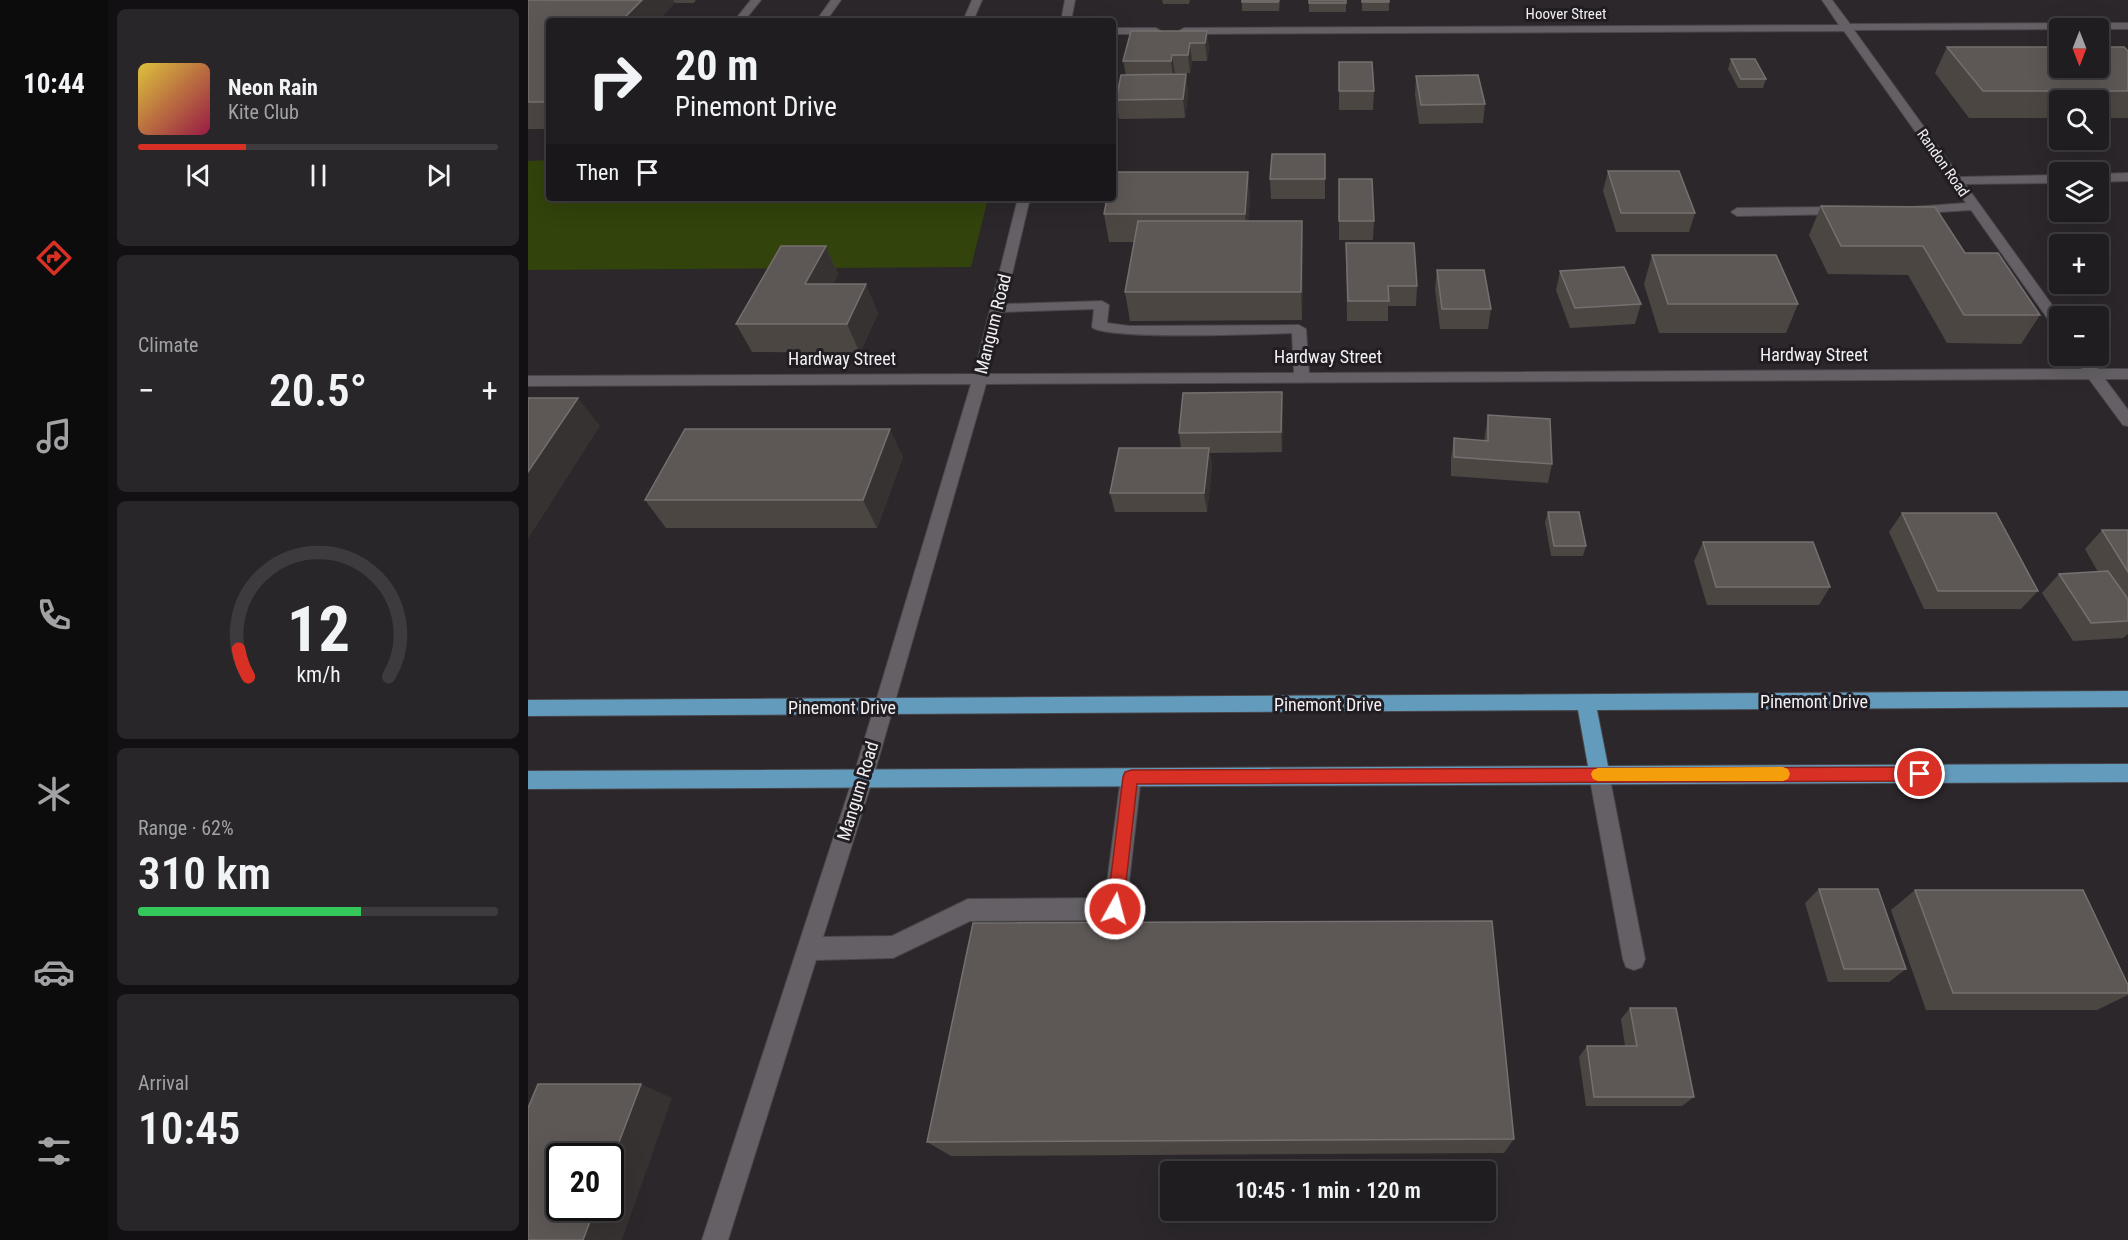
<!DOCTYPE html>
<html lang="en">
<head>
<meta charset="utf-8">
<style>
	:root { --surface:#201d20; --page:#282629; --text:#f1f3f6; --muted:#a2a2a5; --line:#3d3b3e; --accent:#d93025 }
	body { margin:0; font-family:"Roboto Condensed",sans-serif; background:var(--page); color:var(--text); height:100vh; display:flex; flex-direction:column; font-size:22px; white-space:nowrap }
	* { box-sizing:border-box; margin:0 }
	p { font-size:20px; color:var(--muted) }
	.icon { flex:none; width:33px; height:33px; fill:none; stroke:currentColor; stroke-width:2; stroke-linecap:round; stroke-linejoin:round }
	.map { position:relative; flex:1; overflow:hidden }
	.sheet { display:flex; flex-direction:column; gap:9px; padding:9px; background:#121012; width:420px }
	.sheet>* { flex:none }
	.guide { position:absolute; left:18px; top:18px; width:570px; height:183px; border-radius:6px; box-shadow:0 6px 24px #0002,0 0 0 2px var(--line); background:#201d20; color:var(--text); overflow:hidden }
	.needle { width:39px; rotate:180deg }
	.buttons { position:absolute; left:1521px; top:18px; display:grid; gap:12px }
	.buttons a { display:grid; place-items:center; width:60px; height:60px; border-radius:6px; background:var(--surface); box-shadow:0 6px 24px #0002,0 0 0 2px var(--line); font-size:30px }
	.speed { position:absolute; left:18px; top:1143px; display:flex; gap:12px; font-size:30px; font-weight:700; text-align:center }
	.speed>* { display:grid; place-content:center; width:78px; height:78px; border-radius:50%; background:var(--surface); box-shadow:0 6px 24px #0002,0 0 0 2px var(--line); line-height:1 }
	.speed .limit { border:3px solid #111; border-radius:9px; background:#fff; color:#111 }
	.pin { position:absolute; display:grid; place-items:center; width:51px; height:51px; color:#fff; margin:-26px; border:3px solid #fff; border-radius:50%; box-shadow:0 2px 6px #0007 }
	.me { position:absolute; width:66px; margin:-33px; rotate:7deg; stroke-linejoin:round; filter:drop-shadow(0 0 4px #0008) }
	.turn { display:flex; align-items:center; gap:21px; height:126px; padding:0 30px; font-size:27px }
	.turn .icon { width:78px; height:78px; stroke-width:2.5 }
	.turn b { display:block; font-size:42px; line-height:51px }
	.then { display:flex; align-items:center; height:57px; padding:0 30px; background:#0003; gap:12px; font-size:22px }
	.big { font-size:45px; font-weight:600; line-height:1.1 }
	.sheet .widget { flex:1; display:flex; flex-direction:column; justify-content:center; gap:9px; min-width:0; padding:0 21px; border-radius:9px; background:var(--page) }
	.sheet .dial { align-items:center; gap:0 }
	.dial svg { height:156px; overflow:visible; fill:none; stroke:var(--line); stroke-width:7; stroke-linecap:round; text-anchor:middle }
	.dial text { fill:var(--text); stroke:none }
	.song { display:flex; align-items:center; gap:18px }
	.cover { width:72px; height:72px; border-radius:9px; background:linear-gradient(135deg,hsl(50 70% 55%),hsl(340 70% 35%)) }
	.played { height:6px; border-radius:3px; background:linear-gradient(90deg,var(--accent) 30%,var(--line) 30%) }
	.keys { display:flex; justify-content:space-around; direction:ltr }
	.heat { display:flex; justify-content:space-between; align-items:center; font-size:33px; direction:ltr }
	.charge { height:9px; border-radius:4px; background:linear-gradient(90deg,#34c759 62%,var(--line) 0) }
	.trip { position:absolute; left:632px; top:1161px; width:336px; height:60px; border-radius:6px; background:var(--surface); box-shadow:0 6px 24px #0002,0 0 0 2px var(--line); font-weight:600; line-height:60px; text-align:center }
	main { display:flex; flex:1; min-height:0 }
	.menu { display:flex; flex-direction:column; width:108px; justify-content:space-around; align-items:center; background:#0d0c0d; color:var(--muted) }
	.menu .icon { width:42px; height:42px }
	.menu .on { color:var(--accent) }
	.menu b { font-size:27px; color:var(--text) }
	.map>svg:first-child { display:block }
</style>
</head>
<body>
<main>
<nav class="menu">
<b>10:44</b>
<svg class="icon on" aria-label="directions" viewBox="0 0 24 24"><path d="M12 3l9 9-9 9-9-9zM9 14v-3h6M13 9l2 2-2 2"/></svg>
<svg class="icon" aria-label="music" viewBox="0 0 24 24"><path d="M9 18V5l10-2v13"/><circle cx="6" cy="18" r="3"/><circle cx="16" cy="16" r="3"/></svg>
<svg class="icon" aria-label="phone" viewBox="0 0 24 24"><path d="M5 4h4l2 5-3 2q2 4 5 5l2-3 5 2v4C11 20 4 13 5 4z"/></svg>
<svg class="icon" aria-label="climate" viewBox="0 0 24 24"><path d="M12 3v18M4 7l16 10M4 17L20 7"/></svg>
<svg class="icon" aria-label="car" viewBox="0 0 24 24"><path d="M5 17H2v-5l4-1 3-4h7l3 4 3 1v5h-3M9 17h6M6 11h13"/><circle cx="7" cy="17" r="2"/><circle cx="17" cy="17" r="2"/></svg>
<svg class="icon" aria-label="filters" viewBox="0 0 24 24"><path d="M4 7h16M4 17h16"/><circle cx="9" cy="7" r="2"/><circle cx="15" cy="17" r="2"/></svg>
</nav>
<section class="sheet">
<div class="widget">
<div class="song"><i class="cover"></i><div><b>Neon Rain</b><p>Kite Club</p></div></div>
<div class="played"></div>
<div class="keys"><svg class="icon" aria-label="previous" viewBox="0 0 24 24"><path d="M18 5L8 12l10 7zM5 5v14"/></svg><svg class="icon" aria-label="pause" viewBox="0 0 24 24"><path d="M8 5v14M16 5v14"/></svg><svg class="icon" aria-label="next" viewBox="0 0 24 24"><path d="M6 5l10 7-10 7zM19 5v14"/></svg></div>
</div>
<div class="widget"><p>Climate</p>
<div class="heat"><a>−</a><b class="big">20.5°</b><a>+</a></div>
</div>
<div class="widget dial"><svg viewBox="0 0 100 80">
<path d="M14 69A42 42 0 1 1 86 69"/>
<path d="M14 69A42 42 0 0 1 9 55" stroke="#d93025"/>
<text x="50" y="56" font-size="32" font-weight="700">12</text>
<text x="50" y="72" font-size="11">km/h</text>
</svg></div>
<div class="widget"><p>Range · 62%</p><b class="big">310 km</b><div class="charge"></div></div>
<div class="widget"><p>Arrival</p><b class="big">10:45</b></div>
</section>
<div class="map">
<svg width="1600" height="1240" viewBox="0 0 1600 1240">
	<rect width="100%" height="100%" fill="#2b272b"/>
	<path fill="#32430c" d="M21,160V198H460L443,267L0,270V161Z"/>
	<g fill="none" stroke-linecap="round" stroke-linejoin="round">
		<g stroke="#49464a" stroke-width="2">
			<path id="minor" d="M223,0H233L216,21H206Z
				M303,0H313L298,21H288Z
				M444,0H454L445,21H435Z
				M537,0H547L543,21H533Z
				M1294,0H1304L1322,24L1600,23V29L1326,30L1432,177L1532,175V183L1437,184L1532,316V330L1527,329L1443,210L1381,214L1379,211L1385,207L1438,203L1316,31L656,34L651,31L656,28L1311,25Z
				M585,28H628L633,31L628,34H585Z
				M1600,173V181L1570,182V174Z
				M490,198H502L477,304L574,301L581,305L579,323L602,326L771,325L778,329L781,373L1554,369L1545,356H1559L1570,369H1600V379H1577L1600,410V426L1595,425L1561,379L458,384L345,778L295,937L364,936L440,899L577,898L593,777L596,771L603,768L610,771L613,777L598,909L595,917L587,920L442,921L365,958L288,960L200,1240H174L325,778L443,384L0,386V376L446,374ZM566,309L564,327C575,340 737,334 764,333L766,373L460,374L475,312Z
				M1315,207L1321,211L1319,214L1209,216L1203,212L1209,208Z
				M1071,765L1078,768L1081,774L1117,959L1114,967L1106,970L1098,967L1095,959L1061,774L1064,768Z"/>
		</g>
		<g stroke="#49464a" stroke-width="2">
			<path id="major" d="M1600,691V707L1069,710L1080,766L1600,764V782L0,789V771L1060,766L1050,710L0,716V700Z"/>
		</g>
		<use href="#minor" fill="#646065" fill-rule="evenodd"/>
		<use href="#major" fill="#639bbd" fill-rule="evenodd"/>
	</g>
	<path fill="#4c4643" d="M0,0H168L166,3H147L21,21V129H0Z
		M634,0H662L661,4H635Z
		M714,0H752L751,11H714Z
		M781,0H818V12H781Z
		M834,0H861V11H834Z
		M679,31L681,49L679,61H664L662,73H647L646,74H658L660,93L657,118L591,119L588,100L598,75L595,61Z
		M1419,47L1600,51V118H1570V100H1532V118H1441L1407,73Z
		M1203,59L1238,79L1235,88H1210L1200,69Z
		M811,62L846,91L845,110H811Z
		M888,76L957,104L955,123L891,124L887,95Z
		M797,154V199H743L742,179Z
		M1080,171L1167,213L1161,232H1088L1075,191Z
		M720,172L722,200L720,221H774L775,250L774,320L602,321L597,292L606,242H581L576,214Z
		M811,179L846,221L845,240H811Z
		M1293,206L1437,253L1512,315L1493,344L1419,343L1380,275L1300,274L1281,235Z
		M818,243L889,286L888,306H860V321H819Z
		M298,246L310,274L305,284L350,313L332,353L224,352L208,324Z
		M1124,255L1270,304L1258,333H1131L1116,284Z
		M909,270L963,309L960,329H912L907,289Z
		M1032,271L1113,304L1107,324L1042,328L1028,290Z
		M754,392L755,412L754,452L682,453L684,467L679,512H587L582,493L653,448L651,433Z
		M960,415L1024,464L1020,483L923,476V458L926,438L956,441L957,435Z
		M375,457L349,528H138L117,500Z
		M1020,512L1058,546L1055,556H1023L1017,522Z
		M1374,513L1510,591L1493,609H1396L1361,532Z
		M1574,530H1600V634L1595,638L1545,641L1514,593L1531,574L1570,572L1557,549Z
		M1175,542L1302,587L1291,605H1179L1166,561Z
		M1291,889L1378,969L1361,982H1300L1277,903Z
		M1387,890L1600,985V995L1569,1010H1398L1363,910Z
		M1102,1008L1166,1097L1154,1106H1058L1051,1057L1059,1046H1097L1093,1019Z
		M986,1139L976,1153L423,1156L399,1142Z"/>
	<path fill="#373232" d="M114,0H145L147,3L131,21H93Z
		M679,31L681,49L679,61L677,43Z
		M662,43L664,61L662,73L660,55Z
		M644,55L647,73L645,79L643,61Z
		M658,74L660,93L657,118L655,99Z
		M21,97V110L16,102Z
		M720,172L722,200L719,242L717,214Z
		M774,221L775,250L774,320L773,292Z
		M298,246L310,274L291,313L277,284Z
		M338,284L350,313L332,353L319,324Z
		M754,392L755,412L754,452L753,432Z
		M50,398L72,426L0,539V472Z
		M362,429L375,457L349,528L335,500Z
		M681,448L684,467L679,512L676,493Z
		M113,1084L144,1098L94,1240H55L67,1208H82V1166Z"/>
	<path fill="#5d5856" stroke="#75706f" stroke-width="1.5" d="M0,0H114L93,21H21V97L16,102H0Z
		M714,0H751L750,2H714Z
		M781,0H818V3H781Z
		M834,0H861V2H834Z
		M603,31H679L677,43H662L660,55H644L643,61H595Z
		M1419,47H1532V68H1570V47H1596L1600,51V91H1455Z
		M1203,59H1227L1238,79H1213Z
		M811,62H844L846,91H811Z
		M658,74L655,99L588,100L593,75Z
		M950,75L957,104L893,105L888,76Z
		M744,154H797V179H742Z
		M1080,171H1151L1167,213H1093Z
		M585,172H720L717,214H576L579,198H585Z
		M811,179H844L846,221H811Z
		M1293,206L1407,207L1437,253H1470L1512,315H1436L1395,246H1313Z
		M610,221H774L773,292H597Z
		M818,243H886L889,286H860L861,301H820Z
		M253,246H298L277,284H338L319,324H208Z
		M1124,255H1248L1270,304H1140Z
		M1096,267L1113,304L1047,308L1032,271Z
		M909,270H956L963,309H914Z
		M754,392L753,432L651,433L655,393Z
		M0,398H50L0,472Z
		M960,415L1022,419L1024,464L926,457V438L960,441Z
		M157,429H362L335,500H117Z
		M591,448H681L676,493H582Z
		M1020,512H1051L1058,546H1026Z
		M1374,513H1468L1510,591H1410Z
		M1574,530H1600V572Z
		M1175,542H1285L1302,587H1188Z
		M1580,571L1600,599V621L1563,623L1531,574Z
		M1291,889H1350L1378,969H1316Z
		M1387,890H1555L1600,985V993H1425Z
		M964,921L986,1139L399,1142L445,923Z
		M1102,1008H1148L1166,1097H1066L1059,1046H1109Z
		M10,1084H113L82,1166V1156H32V1208H67L55,1240H0V1108Z"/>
	<path fill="#d93025" stroke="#8d1f18" stroke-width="1.5" d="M1392,767L1397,769L1399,774L1397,779L1392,781L609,784L595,909L593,915L587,917L581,915L579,909L595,777L597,772L603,770Z"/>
	<path fill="#f59e0b" d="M1255,767L1260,769L1262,774L1260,779L1255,781H1070L1065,779L1063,774L1065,770L1070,768Z"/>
	<g text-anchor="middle" stroke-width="6" stroke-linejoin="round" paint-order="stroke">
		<g font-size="15" fill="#f2f0f3" stroke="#211d22">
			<text x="1038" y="19">Hoover Street</text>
			<text transform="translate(1415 163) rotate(55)" y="5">Randon Road</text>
		</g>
		<g font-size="18" fill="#f2f0f3" stroke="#211d22">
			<text transform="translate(465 324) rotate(-76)" y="6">Mangum Road</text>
			<text x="1286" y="361">Hardway Street</text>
			<text x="800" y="363">Hardway Street</text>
			<text x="314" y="365">Hardway Street</text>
			<text x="1286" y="708">Pinemont Drive</text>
			<text x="800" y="711">Pinemont Drive</text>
			<text x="314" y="714">Pinemont Drive</text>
			<text transform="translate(330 791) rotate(-73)" y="6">Mangum Road</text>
		</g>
	</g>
</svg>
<div class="buttons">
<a><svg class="needle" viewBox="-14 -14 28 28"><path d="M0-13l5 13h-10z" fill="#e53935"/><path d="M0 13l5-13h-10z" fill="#a2a2a5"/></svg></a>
<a><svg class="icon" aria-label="search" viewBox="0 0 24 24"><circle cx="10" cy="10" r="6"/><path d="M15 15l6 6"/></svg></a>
<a><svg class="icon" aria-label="layers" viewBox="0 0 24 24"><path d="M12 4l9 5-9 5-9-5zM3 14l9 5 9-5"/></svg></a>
<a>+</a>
<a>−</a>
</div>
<div class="speed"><div class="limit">20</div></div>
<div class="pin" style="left:1392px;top:774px;background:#d93025"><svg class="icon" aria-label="arrive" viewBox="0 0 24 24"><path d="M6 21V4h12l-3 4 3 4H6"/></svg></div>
<svg class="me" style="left:587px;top:909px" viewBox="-20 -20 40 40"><circle r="17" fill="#d93025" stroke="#fff" stroke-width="3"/><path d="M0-11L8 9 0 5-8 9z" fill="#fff"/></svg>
<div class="trip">10:45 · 1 min · 120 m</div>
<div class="guide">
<div class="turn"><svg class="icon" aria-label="right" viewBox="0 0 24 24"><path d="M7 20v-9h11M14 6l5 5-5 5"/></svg><div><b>20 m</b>Pinemont Drive</div></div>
<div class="then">Then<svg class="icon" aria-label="arrive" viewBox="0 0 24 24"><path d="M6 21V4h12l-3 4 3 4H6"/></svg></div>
</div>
</div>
</main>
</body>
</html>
